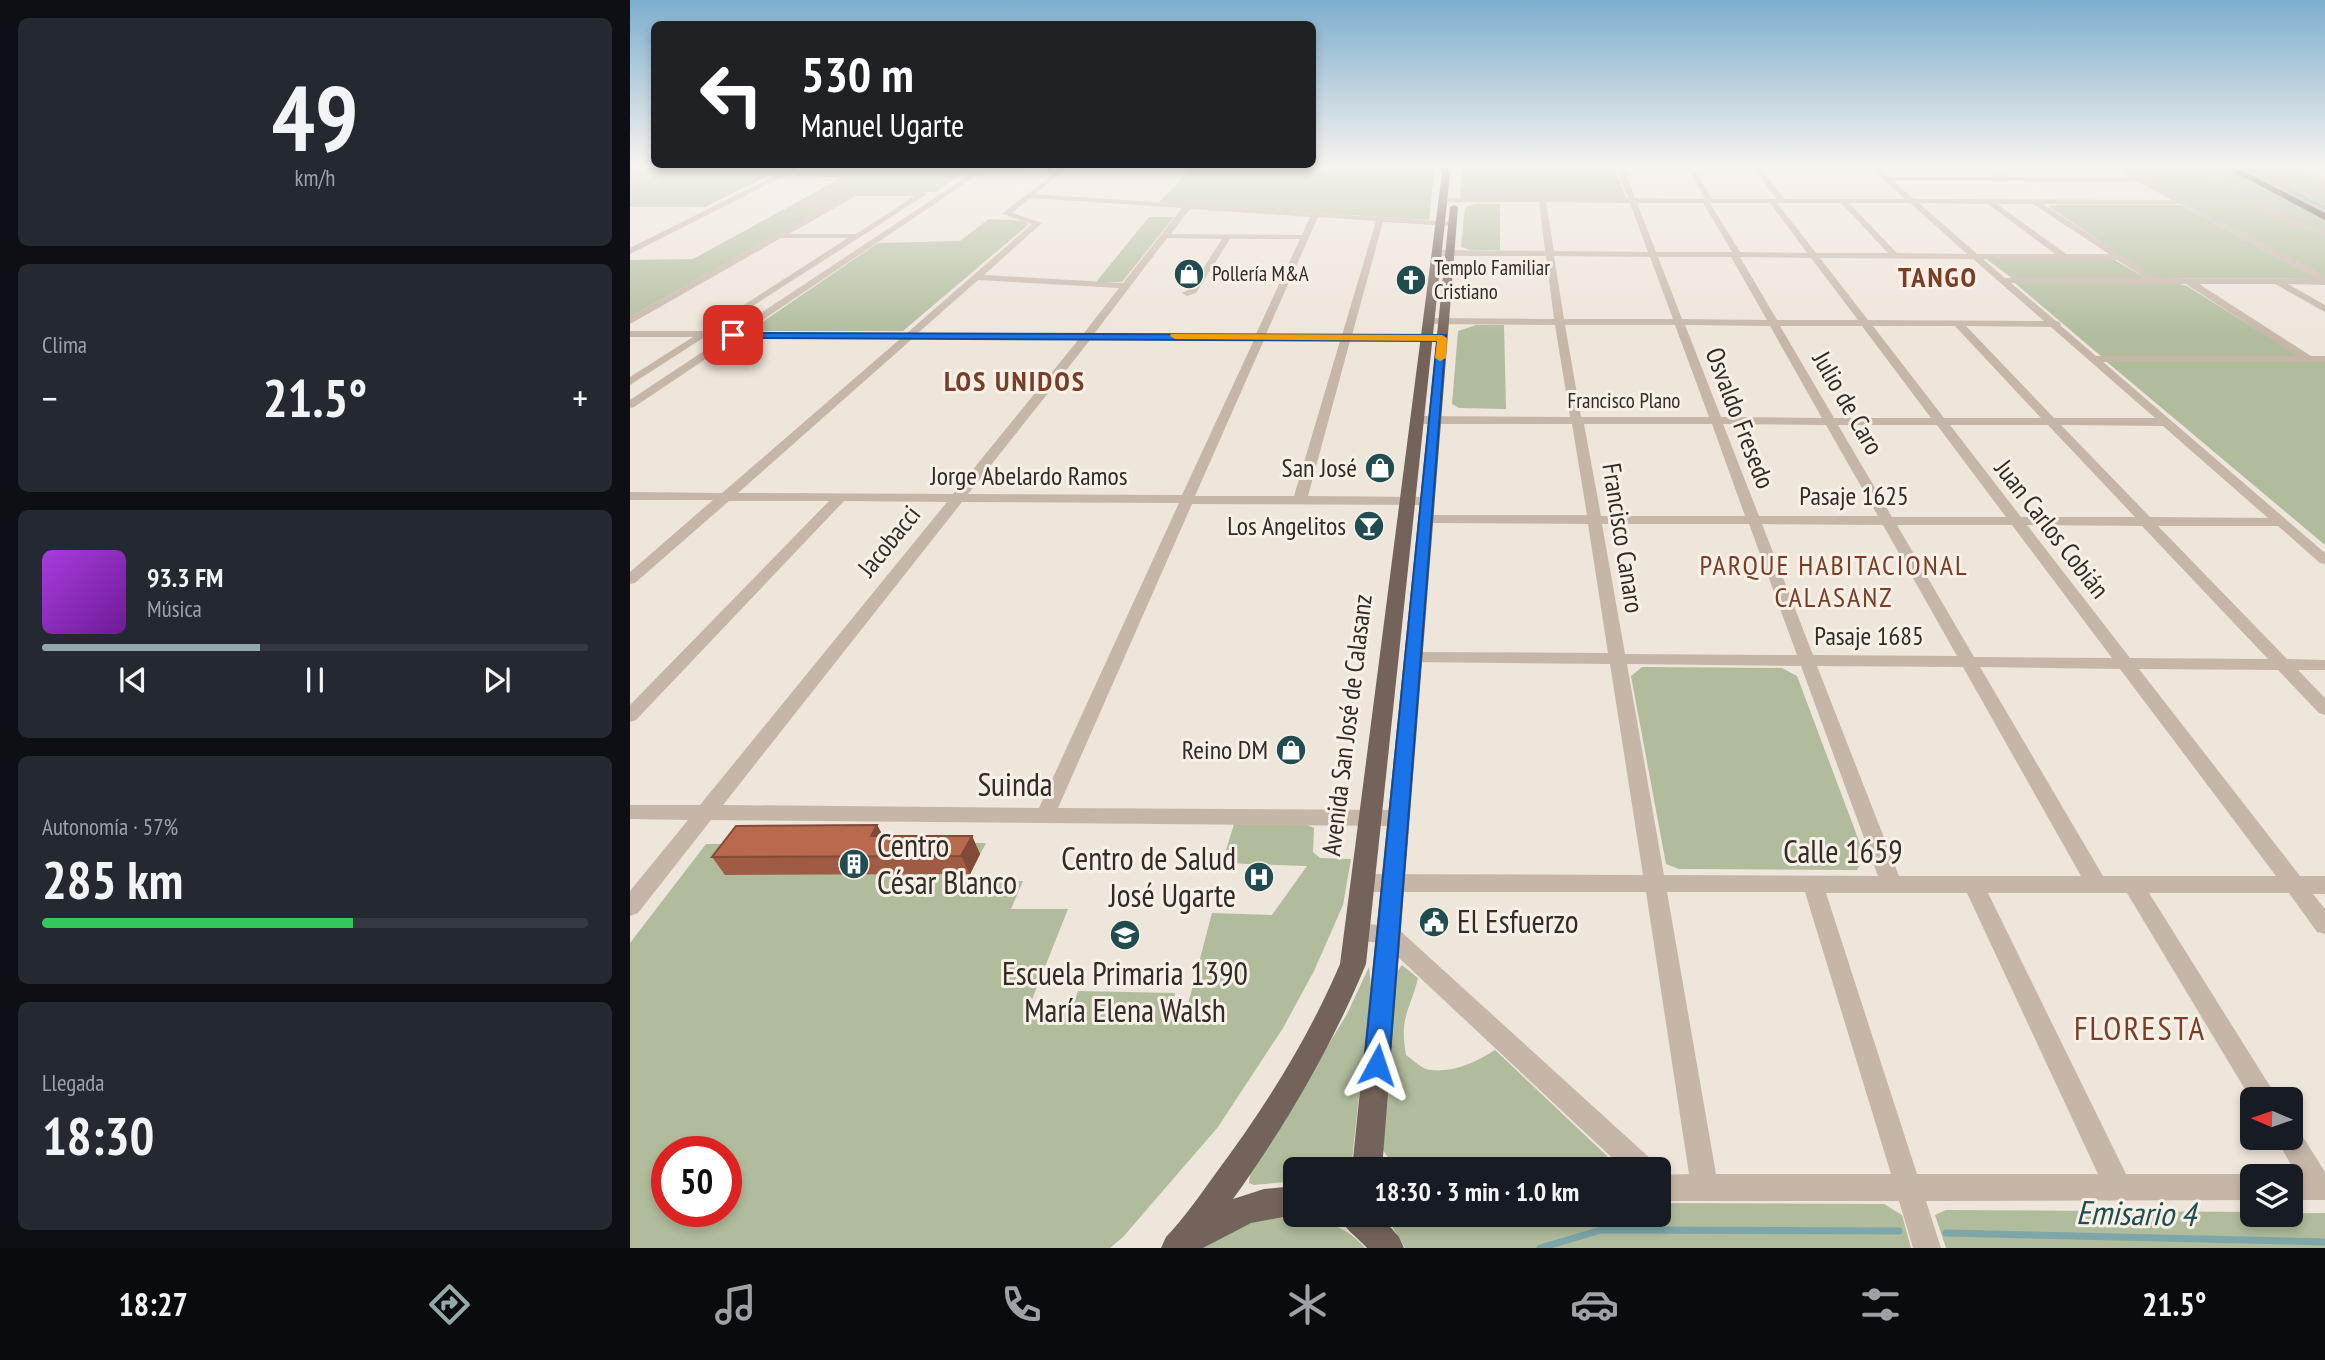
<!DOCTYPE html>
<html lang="es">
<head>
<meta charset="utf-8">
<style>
	:root { --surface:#171b24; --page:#242831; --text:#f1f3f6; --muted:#9ea1a6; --line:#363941; --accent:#93a8ab }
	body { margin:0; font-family:"PT Sans Narrow",sans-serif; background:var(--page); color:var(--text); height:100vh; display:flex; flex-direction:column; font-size:26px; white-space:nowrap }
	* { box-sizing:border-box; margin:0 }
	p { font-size:23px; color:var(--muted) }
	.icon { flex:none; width:38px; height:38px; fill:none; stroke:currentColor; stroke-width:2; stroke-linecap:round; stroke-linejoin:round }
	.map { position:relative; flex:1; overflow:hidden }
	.drawer { display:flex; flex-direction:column; gap:18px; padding:18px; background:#0d0f14; width:630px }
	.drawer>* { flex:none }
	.guide { position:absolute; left:21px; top:21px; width:665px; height:147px; border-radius:10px; box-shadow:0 4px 10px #0003; background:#202124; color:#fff; overflow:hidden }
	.needle { width:46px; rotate:272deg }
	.fabs { position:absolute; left:1610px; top:1087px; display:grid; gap:14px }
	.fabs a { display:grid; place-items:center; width:63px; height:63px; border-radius:10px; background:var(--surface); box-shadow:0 4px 10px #0003; font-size:35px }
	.speed { position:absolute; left:21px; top:1136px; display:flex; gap:14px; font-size:35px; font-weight:700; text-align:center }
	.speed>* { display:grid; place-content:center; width:91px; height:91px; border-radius:50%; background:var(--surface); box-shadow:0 4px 10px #0003; line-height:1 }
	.speed .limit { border:10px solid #d22; background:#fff; color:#111 }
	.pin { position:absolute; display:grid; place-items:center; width:60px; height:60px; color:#fff; margin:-30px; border-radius:14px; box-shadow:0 4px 10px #0006 }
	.me { position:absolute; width:77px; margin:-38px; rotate:5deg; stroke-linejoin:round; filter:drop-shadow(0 0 5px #0008) }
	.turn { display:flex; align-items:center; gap:24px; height:147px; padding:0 35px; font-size:32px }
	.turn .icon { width:91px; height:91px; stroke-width:2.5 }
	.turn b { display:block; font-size:49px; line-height:60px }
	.big { font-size:52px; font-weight:600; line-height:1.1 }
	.drawer .tile { flex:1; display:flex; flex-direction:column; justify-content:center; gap:10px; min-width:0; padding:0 24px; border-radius:10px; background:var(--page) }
	.drawer .dial { align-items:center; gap:0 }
	.dial b { font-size:91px; line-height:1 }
	.song { display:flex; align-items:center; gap:21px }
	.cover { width:84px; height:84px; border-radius:10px; background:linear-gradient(135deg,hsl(280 70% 55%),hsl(280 70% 35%)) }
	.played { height:7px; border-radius:4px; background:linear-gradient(90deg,var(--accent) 40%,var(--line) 40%) }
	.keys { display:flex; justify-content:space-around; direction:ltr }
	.heat { display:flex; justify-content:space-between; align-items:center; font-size:38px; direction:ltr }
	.charge { height:10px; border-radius:5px; background:linear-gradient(90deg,#34c759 57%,var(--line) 0) }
	.trip { position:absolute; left:653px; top:1157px; width:388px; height:70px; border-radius:10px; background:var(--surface); box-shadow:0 4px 10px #0003; font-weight:600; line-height:70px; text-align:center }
	.dock { display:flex; height:112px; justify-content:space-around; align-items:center; background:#090b0e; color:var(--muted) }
	.dock .icon { width:49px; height:49px }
	.dock .current { color:var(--accent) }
	.dock b { font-size:32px; color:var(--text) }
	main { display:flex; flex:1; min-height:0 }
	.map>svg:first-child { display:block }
</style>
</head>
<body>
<main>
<section class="drawer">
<div class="tile dial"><b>49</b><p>km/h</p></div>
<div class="tile"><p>Clima</p>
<div class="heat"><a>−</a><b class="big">21.5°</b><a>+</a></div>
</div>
<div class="tile">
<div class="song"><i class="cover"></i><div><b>93.3 FM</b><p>Música</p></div></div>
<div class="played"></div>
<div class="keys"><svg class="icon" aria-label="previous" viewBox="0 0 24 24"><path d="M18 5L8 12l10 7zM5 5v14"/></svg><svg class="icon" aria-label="pause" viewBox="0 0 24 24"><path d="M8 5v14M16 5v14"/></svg><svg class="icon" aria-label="next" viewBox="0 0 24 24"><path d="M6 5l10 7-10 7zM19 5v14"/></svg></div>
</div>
<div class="tile"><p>Autonomía · 57%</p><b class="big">285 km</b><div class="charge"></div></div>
<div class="tile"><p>Llegada</p><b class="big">18:30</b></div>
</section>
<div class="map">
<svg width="1695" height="1248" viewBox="0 0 1695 1248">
	<rect width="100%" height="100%" fill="#eee5db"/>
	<path fill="#b0bc9c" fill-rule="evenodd" d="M0,165H160L75,207H0Z
		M185,165H345L305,192H222L0,317V260L63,259L213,177L163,176Z
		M564,165H805L799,220L528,203Z
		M833,165H982L997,199H835L830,197Z
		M1483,165H1660L1695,183V280Z
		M846,204H870V250H840L831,247L835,207Z
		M1427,205H1551L1688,279L1525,278L1418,206Z
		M519,217H544L492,282H466Z
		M359,219L395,221L398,225L273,331H119L248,243L330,241Z
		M1355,258L1483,259L1517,279L1382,278Z
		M1385,283H1546L1557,286L1669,356L1472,357Z
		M846,325H874L876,409L829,408L822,404L828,331Z
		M1477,362H1695V545Z
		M1012,667L1152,668L1167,676L1235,857L1227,870L1049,869L1036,864L1001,676Z
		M604,824L677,825L684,828L683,852L690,858L721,859L713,905L684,971L653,1028L588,1127L493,1237L480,1248H0V943L76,844L356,843L337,880L393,881L381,909H438L397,1012L440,1013L448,991L545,993L543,1003L558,1004L582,913L642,915L677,866L592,863ZM37,1152H96V1211H37Z
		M772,965L788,978C780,1011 769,1017 776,1055C783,1060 792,1069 800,1070C824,1073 846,1062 865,1050L977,1156L975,1166L969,1169L836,1166L779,1169L763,1164L752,1149L765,975Z
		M739,967L741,987L721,1169H665V1181L624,1185L619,1183L620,1174L717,1014Z
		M1029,1203L1254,1204L1272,1215L1281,1248H775L762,1226L767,1214H1029Z
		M1316,1210L1622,1212V1214L1695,1213V1248H1316L1305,1215Z
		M650,1215C682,1217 714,1222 735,1248H573L618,1220Z"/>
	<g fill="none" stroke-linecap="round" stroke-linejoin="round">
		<path stroke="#7da6a8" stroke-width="2" d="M1610,165L1695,208"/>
		<path stroke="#7da6a8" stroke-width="7" d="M1316,1233L1695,1242
			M910,1248L971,1230L1269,1231"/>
		<path fill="#c5b6a8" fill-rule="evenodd" d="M58,165L40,169L0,185V181L37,166Z
			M85,165H123L135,168L138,172L121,180L119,177L131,171L83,168Z
			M166,165H174L166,170L220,171L204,166L227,167L223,176L201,191L293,192L297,194L0,385V377L63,337H0V331H73L218,238H151L0,324V317L215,195H198L200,201L183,211H177V207L193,198L190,191L218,174H159L0,254V248ZM226,196H285L226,234H159Z
			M354,165H361L358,168L399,170L352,172L115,332L277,333L402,224L372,214L434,165H441L405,194L823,222L827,224L823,226L753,222L722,335H812L817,338L812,341H720L678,496L797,497L804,501L797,505L562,504L428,808L769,810L776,813L779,818L776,823L769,826L81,820L8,913L0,916V891L58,820L0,819V805H70L317,502L214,501L6,720L0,722V705L199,501H99L5,583L0,584V572L83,500H0V492L92,493L270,339L107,338L4,407L0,408V400ZM400,198L552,208L493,283L354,275L412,223L382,213ZM560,209L680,217L672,235L541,234ZM688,217L746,221L712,335L636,334ZM537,238L592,239L560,289L552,293L557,296L566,293L600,239H670L626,334H464ZM348,280L489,288L454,333H288ZM282,339H449L323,494L108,493ZM460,340H624L552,495L338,494ZM634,340L710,341L664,496H565ZM332,502L549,503L409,808L93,805Z
			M986,165H992L1005,198L1075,199L1056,165H1062L1082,199H1147L1121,165H1127L1155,199H1275L1237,165H1244L1258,177H1366L1349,165H1356L1375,177L1502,178L1480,165H1487L1695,276V285L1658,284L1695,305V312L1645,284H1569L1681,356H1695V362H1473L1695,553V564L1690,563L1648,526H1528L1657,659L1695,660V670H1668L1695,698V715L1689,713L1648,670L1509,669L1670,876H1695V894H1683L1695,909V934L1687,932L1659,893H1519L1648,1099H1622V1101L1497,893H1358L1496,1174H1622L1628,1176H1622V1200L1296,1201L1311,1248H1283L1269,1201H1029V1175L1059,1174L1016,892H732L725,889L722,883L725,877L732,874L1013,875L980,664L783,662L775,657L783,652L978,653L958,524L796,523L789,519L796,515H957L942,424H788L782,420L788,416L940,417L925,325L799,324L794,321L799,318L924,319L916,256H807L803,253L807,250L915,251L909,202H813L809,200L813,198H998ZM1263,181L1509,182L1542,200L1284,199ZM916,202L1000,203L1018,252L924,251ZM1007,203H1073L1102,252H1026ZM1080,203H1140L1177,253L1110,252ZM1147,203H1211L1258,253H1186ZM1219,203H1280L1337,254L1267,253ZM1289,203L1358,204L1425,254H1347ZM1367,204H1403L1479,254H1436ZM1413,204H1550L1687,279L1527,278ZM924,256L1020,257L1043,319H934ZM1028,257H1101L1137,320L1052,319ZM1110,257L1181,258L1228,320H1147ZM1190,258L1343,259L1414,321L1238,320ZM1353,259L1487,260L1515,278H1375ZM1381,283L1556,284L1667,356H1466L1431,326L1430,322L1426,321ZM935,325H1045L1079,417H951ZM1055,325L1140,326L1192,418L1091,417ZM1150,326H1232L1301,418H1204ZM1243,326H1325L1411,418H1314ZM1336,326L1421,327L1525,418H1424ZM954,424H1082L1115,516H971ZM1093,424L1196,425L1248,516H1129ZM1208,425H1307L1376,517H1262ZM1320,425H1418L1505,517H1391ZM1431,425L1533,426L1638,518L1520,517ZM972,524H1119L1167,655L995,654ZM1132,524L1253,525L1327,656L1183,655ZM1267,525H1382L1482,658L1344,657ZM1397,525L1512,526L1638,659L1500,658ZM997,664L1171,666L1248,876L1034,875ZM1187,666L1333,667L1451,876H1269ZM1350,667L1490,669L1646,876H1473ZM1037,892H1175L1261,1174H1086ZM1196,893H1337L1468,1174H1287Z
			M1558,165H1565L1664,220L1695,231V236L1658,224Z
			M1657,165H1665L1695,180V185Z
			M726,924L758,925L766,927L1022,1160L1026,1169H994L753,943L718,940L715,933L718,926Z
			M1661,1126L1668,1129L1695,1172V1200H1661V1176H1655L1666,1174L1646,1138H1661Z"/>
		<path fill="#73635a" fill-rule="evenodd" d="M813,165H821L736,964C701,1048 656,1125 603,1199L634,1189L665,1186V1214H669L621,1223L573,1248H531L536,1237C555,1217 570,1195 586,1173C635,1107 678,1039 710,964Z
			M824,205L828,207L752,1169H722L820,207Z
			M708,1214H749L769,1237L774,1248H737C727,1237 713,1228 708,1214Z"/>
		<path fill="#53463f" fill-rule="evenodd" d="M1591,165H1601L1695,213V220Z"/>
		<path stroke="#c5b6a8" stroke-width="8" d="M134,166H207"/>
	</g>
	<path fill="#9f5b43" d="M247,825L253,836H342L350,854L340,874L95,875L82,857Z"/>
	<path fill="#824a37" d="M247,825L257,843L241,836Z
		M342,836L350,854L340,874L331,856Z"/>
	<path fill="#b96a4e" stroke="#824a37" stroke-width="2" d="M247,825L241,836H342L331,856L82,857L106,826Z"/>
	<linearGradient id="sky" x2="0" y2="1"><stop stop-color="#7daece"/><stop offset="0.49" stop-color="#f7f3ef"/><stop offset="1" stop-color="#f7f3ef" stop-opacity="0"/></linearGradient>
	<rect width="1695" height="339" fill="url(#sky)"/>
	<path fill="#1a73e8" stroke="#114b97" stroke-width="2" d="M100,333L816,335L759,1065L755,1073L747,1077L738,1073L734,1065L807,341L103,338L100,337Z"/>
	<path fill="#f59e0b" d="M541,334L812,335L817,338L816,358L810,361L805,358L807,341L545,339L540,336Z"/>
	<defs>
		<g id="shop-disc" transform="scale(1.575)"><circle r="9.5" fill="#214c50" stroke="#f7f0e6"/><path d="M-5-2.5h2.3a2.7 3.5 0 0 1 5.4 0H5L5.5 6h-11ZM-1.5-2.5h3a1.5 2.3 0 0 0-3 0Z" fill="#fff"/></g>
		<g id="church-disc" transform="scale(1.575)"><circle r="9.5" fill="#214c50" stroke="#f7f0e6"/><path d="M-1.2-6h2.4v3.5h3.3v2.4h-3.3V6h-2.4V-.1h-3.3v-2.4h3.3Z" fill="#fff"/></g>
		<g id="bar-disc" transform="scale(1.575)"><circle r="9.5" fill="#214c50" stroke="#f7f0e6"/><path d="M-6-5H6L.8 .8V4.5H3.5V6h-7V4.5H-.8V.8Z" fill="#fff"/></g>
		<g id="building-disc" transform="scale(1.575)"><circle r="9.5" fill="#214c50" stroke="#f7f0e6"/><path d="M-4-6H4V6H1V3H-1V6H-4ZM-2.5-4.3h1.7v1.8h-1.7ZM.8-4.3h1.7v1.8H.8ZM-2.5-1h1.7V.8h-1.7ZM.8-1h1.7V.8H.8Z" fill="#fff"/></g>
		<g id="hospital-disc" transform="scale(1.575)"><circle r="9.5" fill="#214c50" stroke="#f7f0e6"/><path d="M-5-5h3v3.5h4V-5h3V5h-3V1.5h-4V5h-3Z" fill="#fff"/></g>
		<g id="civic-disc" transform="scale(1.575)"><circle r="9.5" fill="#214c50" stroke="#f7f0e6"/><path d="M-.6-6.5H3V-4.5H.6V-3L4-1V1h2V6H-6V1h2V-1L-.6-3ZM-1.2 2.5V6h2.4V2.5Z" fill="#fff"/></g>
		<g id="school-disc" transform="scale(1.575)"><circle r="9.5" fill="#214c50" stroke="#f7f0e6"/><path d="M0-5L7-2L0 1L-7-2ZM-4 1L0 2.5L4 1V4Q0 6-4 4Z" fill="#fff"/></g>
	</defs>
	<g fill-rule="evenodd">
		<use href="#shop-disc" x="559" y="274"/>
		<use href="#church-disc" x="781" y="280"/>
		<use href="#shop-disc" x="750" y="468"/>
		<use href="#bar-disc" x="739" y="526"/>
		<use href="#shop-disc" x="661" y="750"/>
		<use href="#building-disc" x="224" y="864"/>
		<use href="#hospital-disc" x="629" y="877"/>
		<use href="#civic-disc" x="804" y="922"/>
		<use href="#school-disc" x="495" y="935"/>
	</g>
	<g text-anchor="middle" stroke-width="6" stroke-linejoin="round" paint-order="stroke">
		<g font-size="21" fill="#332b27" stroke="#f7f0e6" text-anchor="start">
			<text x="804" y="275">Templo Familiar<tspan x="804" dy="24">Cristiano</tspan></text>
			<text x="582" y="281">Pollería M&amp;A</text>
		</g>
		<g font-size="21" fill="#332b27" stroke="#f7f0e6">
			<text x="994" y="408">Francisco Plano</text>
		</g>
		<g font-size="26" fill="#332b27" stroke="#f7f0e6">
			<text transform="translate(1218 403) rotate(60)" y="9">Julio de Caro</text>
			<text transform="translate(1110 418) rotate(69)" y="9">Osvaldo Fresedo</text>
			<text x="399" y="485">Jorge Abelardo Ramos</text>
			<text x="1224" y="505">Pasaje 1625</text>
			<text transform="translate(1422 529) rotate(52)" y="9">Juan Carlos Cobián</text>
			<text transform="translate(993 538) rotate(81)" y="9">Francisco Canaro</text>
			<text transform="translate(259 541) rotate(-51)" y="9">Jacobacci</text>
			<text x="1239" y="645">Pasaje 1685</text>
			<text transform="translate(717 725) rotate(-83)" y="9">Avenida San José de Calasanz</text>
		</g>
		<g font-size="26" fill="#332b27" stroke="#f7f0e6" text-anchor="end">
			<text x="727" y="477">San José</text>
			<text x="716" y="535">Los Angelitos</text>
			<text x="638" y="759">Reino DM</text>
		</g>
		<g font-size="28" font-weight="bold" letter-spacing="2" fill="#793e29" stroke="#f7f0e6">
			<text x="1308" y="287">TANGO</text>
			<text x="385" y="391">LOS UNIDOS</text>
		</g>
		<g font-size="28" letter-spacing="2" fill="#793e29" stroke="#f7f0e6">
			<text x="1204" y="575">PARQUE HABITACIONAL<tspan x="1204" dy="32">CALASANZ</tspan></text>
		</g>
		<g font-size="32" fill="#332b27" stroke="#f7f0e6">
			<text x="385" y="796">Suinda</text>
			<text x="1213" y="863">Calle 1659</text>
		</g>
		<g font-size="32" fill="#332b27" stroke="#f7f0e6" text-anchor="start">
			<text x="247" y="857">Centro<tspan x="247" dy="37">César Blanco</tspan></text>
			<text x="606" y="870" text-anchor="end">Centro de Salud<tspan x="606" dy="37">José Ugarte</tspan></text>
			<text x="827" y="933">El Esfuerzo</text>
			<text x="495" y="985" text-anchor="middle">Escuela Primaria 1390<tspan x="495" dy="37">María Elena Walsh</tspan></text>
		</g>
		<g font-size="33" letter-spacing="2" fill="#793e29" stroke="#f7f0e6">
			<text x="1510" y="1040">FLORESTA</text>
		</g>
		<g font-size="33" font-style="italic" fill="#214c50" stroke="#f7f0e6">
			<text transform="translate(1506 1213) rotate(1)" y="12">Emisario 4</text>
		</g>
	</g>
</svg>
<div class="fabs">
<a><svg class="needle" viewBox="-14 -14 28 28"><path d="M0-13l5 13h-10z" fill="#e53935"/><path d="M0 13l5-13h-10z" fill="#9ea1a6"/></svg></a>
<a><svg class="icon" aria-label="layers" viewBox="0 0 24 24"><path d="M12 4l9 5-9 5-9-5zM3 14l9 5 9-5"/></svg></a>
</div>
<div class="speed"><div class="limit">50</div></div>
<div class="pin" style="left:103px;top:335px;background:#d93025"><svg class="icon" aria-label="arrive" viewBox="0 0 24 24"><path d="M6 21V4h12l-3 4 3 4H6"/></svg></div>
<svg class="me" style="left:747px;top:1065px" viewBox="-20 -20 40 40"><path d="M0-17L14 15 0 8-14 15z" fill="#1a73e8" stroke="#fff" stroke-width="4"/></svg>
<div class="trip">18:30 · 3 min · 1.0 km</div>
<div class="guide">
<div class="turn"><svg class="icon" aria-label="left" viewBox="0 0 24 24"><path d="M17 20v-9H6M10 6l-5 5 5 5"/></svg><div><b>530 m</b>Manuel Ugarte</div></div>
</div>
</div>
</main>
<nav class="dock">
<b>18:27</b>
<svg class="icon current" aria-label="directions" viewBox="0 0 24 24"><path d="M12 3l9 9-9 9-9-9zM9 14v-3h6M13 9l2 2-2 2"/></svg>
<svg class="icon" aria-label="music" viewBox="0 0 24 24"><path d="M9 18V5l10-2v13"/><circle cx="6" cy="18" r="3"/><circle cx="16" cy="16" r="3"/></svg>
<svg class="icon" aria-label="phone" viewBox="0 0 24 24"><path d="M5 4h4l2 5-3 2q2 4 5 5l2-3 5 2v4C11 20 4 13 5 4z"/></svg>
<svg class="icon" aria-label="climate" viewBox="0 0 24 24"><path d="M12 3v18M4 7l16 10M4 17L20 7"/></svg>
<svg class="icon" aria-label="car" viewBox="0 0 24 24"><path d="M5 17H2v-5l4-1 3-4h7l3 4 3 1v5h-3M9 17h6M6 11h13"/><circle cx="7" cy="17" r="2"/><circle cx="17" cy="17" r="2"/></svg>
<svg class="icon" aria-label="filters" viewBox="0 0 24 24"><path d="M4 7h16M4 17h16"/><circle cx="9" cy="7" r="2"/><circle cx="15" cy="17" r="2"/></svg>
<b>21.5°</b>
</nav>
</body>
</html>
